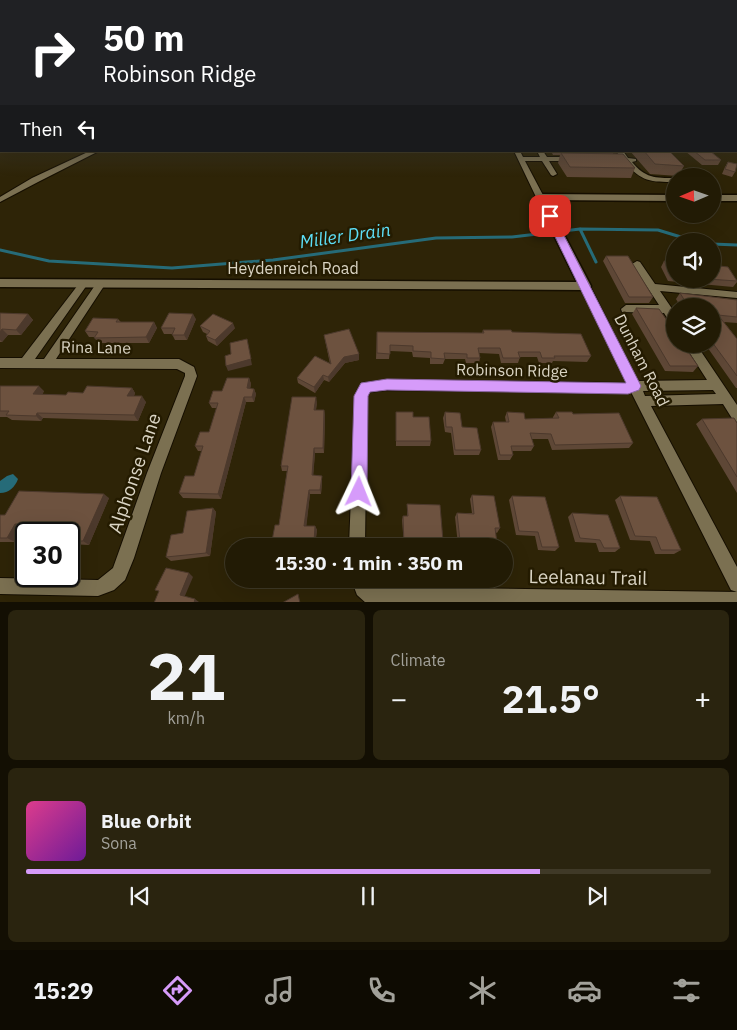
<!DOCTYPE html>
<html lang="en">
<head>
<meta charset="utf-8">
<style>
	:root { --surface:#221b05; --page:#2a240f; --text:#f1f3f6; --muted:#a2a19a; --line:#3f3927; --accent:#d69bfa }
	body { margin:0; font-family:"IBM Plex Sans",sans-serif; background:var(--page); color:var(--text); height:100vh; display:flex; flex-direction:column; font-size:19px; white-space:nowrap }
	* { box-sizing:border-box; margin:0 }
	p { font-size:16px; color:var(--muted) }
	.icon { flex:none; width:28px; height:28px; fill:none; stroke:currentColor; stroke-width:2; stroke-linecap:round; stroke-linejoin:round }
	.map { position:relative; height:602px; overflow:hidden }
	.side { display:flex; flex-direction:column; gap:8px; padding:8px; background:#130f03; flex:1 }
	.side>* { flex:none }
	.banner { position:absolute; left:0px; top:0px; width:738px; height:152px; box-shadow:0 5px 20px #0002,0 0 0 1px var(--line); background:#202124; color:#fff; overflow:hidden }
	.needle { width:32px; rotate:268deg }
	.buttons { position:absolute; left:666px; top:168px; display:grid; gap:10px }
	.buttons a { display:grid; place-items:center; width:55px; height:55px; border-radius:50%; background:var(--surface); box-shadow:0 5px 20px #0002,0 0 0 1px var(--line); font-size:25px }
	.speed { position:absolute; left:15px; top:522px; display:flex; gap:10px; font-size:25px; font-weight:700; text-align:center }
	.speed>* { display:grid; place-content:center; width:65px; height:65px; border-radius:50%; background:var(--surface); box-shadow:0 5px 20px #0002,0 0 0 1px var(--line); line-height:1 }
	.speed .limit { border:2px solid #111; border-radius:8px; background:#fff; color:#111 }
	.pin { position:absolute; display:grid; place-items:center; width:42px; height:42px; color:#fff; margin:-21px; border-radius:10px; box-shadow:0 2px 8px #0006 }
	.me { position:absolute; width:55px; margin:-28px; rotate:2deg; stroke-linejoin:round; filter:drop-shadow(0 0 4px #0008) }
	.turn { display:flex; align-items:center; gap:18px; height:105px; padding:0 20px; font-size:22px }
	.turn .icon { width:65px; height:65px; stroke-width:2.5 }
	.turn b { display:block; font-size:35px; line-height:42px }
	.then { display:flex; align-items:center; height:48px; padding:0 20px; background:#0003; gap:10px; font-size:19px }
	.big { font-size:38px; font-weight:800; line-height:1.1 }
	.side .tile { flex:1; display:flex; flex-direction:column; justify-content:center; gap:8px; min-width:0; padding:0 18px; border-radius:8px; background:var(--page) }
	.side .dial { align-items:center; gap:0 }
	.dial b { font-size:65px; line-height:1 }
	.song { display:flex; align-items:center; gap:15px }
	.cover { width:60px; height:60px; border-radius:8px; background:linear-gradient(135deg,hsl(330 70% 55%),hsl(280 70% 35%)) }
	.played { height:5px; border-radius:2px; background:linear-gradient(90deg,var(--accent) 75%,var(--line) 75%) }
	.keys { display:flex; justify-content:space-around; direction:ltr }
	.heat { display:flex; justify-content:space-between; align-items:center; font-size:28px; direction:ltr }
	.side .tiles { flex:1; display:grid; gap:8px; grid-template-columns:1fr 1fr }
	.tile:last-child { grid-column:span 2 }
	.trip { position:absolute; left:225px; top:538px; width:288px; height:50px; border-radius:25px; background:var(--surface); box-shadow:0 5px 20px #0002,0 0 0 1px var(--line); font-weight:800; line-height:50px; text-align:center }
	.menu { display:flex; height:80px; justify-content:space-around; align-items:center; background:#0e0b02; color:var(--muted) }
	.menu .icon { width:35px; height:35px }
	.menu .current { color:var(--accent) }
	.menu b { font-size:22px; color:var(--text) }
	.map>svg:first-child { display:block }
</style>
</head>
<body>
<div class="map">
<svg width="737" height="603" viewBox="0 0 737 603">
	<rect width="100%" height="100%" fill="#2e2407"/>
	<path fill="#266b78" d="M13,474L18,479C15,487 9,493 0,493V481L7,476Z"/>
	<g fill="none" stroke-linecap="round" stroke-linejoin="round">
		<path stroke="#266b78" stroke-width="3" d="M580,229L596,262
			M712,244L737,245
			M0,250L49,261L172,268L273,260L436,238L512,237L580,229L658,230L694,241"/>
		<g stroke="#150e00" stroke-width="2">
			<path id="minor" d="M736,143H737V147H736Z
				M90,151H99L38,182L0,202V197L32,178Z
				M514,151H520L523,157H540L537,151H543L547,157H573L576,159L573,161H549L557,174L553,176L551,175L542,161H525L544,197L540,199L536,197Z
				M616,151H623L628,158L636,159V161L632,162C645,178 655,178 675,178V182C651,182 641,182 625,162L613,161V159L621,158Z
				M637,261L640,262L655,284L737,292V298L660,291L675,313V325L671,324L664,313L622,312L621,309L626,305H659L632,264Z
				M84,280L87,281L89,283L87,285L35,359H44L98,281L101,280L106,283L56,359H179L194,367L197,376L161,473L134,558L125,580L114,590L98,596L0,594V578L98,580L113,568L147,473L185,376V373L177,369L0,368V358H22L81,281Z
				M585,283L590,286L637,381L707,380L684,344H696L737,405V422L733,420L723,404L651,406L737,567V592L731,590L631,392L387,390L370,392L367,396L365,546H349L355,396L362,383L387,380L627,383L580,286ZM713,390L716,394L645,396L643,391Z
				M351,579H367L369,583L375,588L386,587L737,592V603H366L357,595Z"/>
		</g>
		<g stroke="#150e00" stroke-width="3">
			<path id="tertiary" d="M540,194L675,195V201L546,200L591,286L585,290L0,287V279L577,282L535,197Z
				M712,195H737V201H712Z"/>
		</g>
		<use href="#minor" fill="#7b7051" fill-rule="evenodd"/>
		<use href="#tertiary" fill="#7b7051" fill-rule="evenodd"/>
	</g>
	<path fill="#5e4736" d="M551,151H614L613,154L635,168L631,178L567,177L558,163L560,155H553Z
		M630,151H669L684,166L678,176L650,174Z
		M685,151H710L721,160L718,165H702Z
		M728,162L735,172L732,177L722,174L725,167Z
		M606,256L653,297L649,303H625L603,261Z
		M664,261L675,262V279H712L737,280V282L733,287L668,281L661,267Z
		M680,293L737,300V323L724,322L737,339V388H736L705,344H712V306H680L676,299Z
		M636,308L698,366L693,372L665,371L632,314Z
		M0,313L28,314L33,320L21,335H8L2,342H0Z
		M118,319L121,322H154L157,328L149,343H98L94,337H89L85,331Z
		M196,319L187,340H175L172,334H164L161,328Z
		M200,326L235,328L217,346L208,341L206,336L207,334L203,332Z
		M483,330L512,332L591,356L587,362L553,361L552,363H539L537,357H520L518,363H501L499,354L479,353L480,358L479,363H466L465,359H445L443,364H430V358L413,357L412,352L390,351L389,359H376L377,332L482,333Z
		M324,335L359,354V360L345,363L329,382L324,380L315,393L298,383L297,378L330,364Z
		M249,378L251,384L250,389H254L256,394L254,402H246L221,499L183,498L179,493L194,476L202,451H198L195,446L209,432L217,408H212L209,403L222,391Z
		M0,386L44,391L42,395H66L132,388L135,393L134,396L146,402L138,421L43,418L41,421L12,420L7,417H0Z
		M317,402L316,410H324L325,416L324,453H315L313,475L322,476V481L321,494H310L306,526H315L317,530L315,545L304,546L279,525L287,471H282L281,466Z
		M396,412L431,441L430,446H396Z
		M445,412L462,427L481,450L479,455H454L451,433L445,432L443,418Z
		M507,412L525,419L553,418V417L556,412L573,414L633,443L629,448L552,450L548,439H531L534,446L531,451H512L513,455L510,460H498L491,427L493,422H506L505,417Z
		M702,419L737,423V493L696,424Z
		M472,495L500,528L497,533L495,532L497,543L495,546L458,545L455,517L457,513H472L470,499Z
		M512,496L559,547L555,551L538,550L535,536L516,535L509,500Z
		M620,496L681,550L674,554H655L650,541L630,540L615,500Z
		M109,498L89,545L69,544V534L68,531H56L52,529H22L15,542H0V515H5Z
		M407,504L443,541L442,545H427V546H404L402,520L403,516H407Z
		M213,508L216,512L210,556L171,561L166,557L183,533Z
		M572,513L620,548L615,552H599L596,543L575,542L568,517Z"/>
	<path fill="#4c392c" d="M28,314L33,320L21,335L16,330Z
		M193,314L196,319L187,340L184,335Z
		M154,322L157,328L149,343L146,337Z
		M233,323L235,328L217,346L215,340Z
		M2,329L8,335L2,342L0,340V332Z
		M247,339L252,365L228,371L226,366Z
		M359,354V360L345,363L329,382L328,377L344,357Z
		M323,375L324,380L315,393L314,387Z
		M249,378L251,384L249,394L247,388Z
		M39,386L44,391L39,400L33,394Z
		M132,388L135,393L131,402L127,396Z
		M254,389L256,394L254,402L252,397Z
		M142,396L146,402L138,421L134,415Z
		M244,397L246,402L221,499L218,494Z
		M316,397L317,402L315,416L314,410Z
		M324,410L325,416L324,453L323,448Z
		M37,413L43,418L41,421L36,416Z
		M314,448L315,453L313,480L312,475Z
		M322,476V481L321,494L320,490Z
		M309,490L310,494L306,530L304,526Z
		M104,494L109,498L89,545L83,541Z
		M213,508L216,512L210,556L206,553Z
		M15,524L22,529L15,542L7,538Z
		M315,526L317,530L315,545L314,542Z
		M189,573L193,577L184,598L180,595Z
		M195,599L199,602V603H194Z"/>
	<path fill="#6d523f" stroke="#4c392c" d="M736,92H737V114H736Z
		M736,115H737V133H736Z
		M644,151H669L684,166L655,164Z
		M694,151H710L721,160H705Z
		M561,153L623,154L635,168L570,167Z
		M728,162L737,164L735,172L725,169Z
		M606,256H628L653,297H629Z
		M664,261L675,262V276H672Z
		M712,265L728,267L737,281L707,279H712Z
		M680,293L737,300V317L718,315L737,339V376L712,342V306H688Z
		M636,308L659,309L675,332V344H683L698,366H670Z
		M0,313L28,314L16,330L2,329L0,332Z
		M169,313L193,314L184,335H172L175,328H161Z
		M213,314L233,323L215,340L206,336L210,331L200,326Z
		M93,318L118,319L116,322H154L146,337L94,338L98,332L85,331Z
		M349,329L359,354L344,357L328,377L323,375L314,387L297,378L315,356L331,364L324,335Z
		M483,330H511L512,332L581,334L591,356H554L555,358H542L540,352H518L520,358H503L500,348H478L480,358H467V354L444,353L445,359L431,358V352L413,351V346L390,345V354L377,353V332L484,333Z
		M247,339L251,359L226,366L225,356L231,354L230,343Z
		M227,378H249L247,388L254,389L252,397H244L218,494L179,493L185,476H194L203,446H195L200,432H209L218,403H209L213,391H222Z
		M0,386H39L33,394L66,395L68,392L83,393L87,386L132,388L127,396H142L134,415L37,413L36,416L6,415L9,411H0Z
		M292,397H316L314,410H324L323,448H314L312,475L322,476L320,490H309L304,526H315L314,542H302V546H271L275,525H279L288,466H281Z
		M396,412H413V417H429L431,441H396Z
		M445,412L460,413L462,427L477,428L481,450H455L452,427H446Z
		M507,412L524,413L525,419L559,418L556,412H572L573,414L619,413L633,443L555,445L551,434L530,433L534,446H511L513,455H500L493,422H509Z
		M734,418L737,423V477L702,419Z
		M19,491L104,494L83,541H69V534H66L70,527H49L50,525L15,524L7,538H0V515H5Z
		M472,495L494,496L500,528H495L497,543L460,541L457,513L474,514Z
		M512,496L545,497L559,547H542L538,532L519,531Z
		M620,496L657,497L681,550H661L656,537L635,536Z
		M407,504L440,505L443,541H427V546H404L403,516H408Z
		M213,508L206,553L166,557L171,535L183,533L187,511Z
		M572,513L608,515L620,548H604L600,540L580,538Z
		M166,568L189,573L180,595L195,599L194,603H154L159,591L155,590Z
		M298,594L300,603H282Z"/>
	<linearGradient id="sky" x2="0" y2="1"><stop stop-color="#191404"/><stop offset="0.52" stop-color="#46453c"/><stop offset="1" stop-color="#46453c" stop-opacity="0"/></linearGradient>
	<rect width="737" height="177" fill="url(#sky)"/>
	<path fill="#d69bfa" stroke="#8b65a2" d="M550,213L554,216L639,382L641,386L639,390L628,394L387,390L370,392L368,396L367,492L365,497L359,500L353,497L351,492L354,396L361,383L387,379L626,383L545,216Z"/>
	<g text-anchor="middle" stroke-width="5" stroke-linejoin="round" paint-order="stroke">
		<g font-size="16" fill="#dad4c3" stroke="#241b00">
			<text x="293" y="274">Heydenreich Road</text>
			<text transform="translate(96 347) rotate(1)" y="6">Rina Lane</text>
			<text transform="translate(642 360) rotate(63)" y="6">Dunham Road</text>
			<text transform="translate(512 370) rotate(1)" y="6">Robinson Ridge</text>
		</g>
		<g font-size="18" font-style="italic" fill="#5ddff7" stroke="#241b00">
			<text transform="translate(345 236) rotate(-8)" y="6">Miller Drain</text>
		</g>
		<g font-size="19" fill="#dad4c3" stroke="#241b00">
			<text transform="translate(134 473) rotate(-71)" y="7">Alphonse Lane</text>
			<text transform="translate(588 577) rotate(1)" y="7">Leelanau Trail</text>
		</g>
	</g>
</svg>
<div class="buttons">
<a><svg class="needle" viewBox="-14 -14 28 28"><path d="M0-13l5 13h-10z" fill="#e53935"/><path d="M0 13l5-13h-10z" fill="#a2a19a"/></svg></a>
<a><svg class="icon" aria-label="sound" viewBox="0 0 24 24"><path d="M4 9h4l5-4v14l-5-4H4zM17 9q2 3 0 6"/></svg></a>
<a><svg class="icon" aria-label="layers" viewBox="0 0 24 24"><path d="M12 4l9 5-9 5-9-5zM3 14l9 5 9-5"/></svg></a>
</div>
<div class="speed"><div class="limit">30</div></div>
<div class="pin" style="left:550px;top:216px;background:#d93025"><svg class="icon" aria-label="arrive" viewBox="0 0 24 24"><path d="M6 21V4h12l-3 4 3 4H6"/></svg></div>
<svg class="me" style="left:359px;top:492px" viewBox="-20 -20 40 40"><path d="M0-17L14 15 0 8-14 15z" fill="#d69bfa" stroke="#fff" stroke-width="4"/></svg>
<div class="trip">15:30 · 1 min · 350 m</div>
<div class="banner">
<div class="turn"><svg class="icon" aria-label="right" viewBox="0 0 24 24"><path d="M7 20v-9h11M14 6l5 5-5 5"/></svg><div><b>50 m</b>Robinson Ridge</div></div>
<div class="then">Then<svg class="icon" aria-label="left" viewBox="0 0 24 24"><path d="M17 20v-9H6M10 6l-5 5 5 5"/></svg></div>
</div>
</div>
<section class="side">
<div class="tiles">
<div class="tile dial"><b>21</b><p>km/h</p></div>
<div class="tile"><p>Climate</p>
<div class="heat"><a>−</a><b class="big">21.5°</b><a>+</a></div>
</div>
<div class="tile">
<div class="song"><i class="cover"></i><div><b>Blue Orbit</b><p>Sona</p></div></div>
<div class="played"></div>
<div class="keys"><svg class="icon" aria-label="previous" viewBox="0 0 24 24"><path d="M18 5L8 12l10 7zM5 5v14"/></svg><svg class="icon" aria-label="pause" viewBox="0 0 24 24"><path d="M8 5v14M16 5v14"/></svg><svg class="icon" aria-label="next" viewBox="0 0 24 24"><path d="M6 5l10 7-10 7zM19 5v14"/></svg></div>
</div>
</div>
</section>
<nav class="menu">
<b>15:29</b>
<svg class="icon current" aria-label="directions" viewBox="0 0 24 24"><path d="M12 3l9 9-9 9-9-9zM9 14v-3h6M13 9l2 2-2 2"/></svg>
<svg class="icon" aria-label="music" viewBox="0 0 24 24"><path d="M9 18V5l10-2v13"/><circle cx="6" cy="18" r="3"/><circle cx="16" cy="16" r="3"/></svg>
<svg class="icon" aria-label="phone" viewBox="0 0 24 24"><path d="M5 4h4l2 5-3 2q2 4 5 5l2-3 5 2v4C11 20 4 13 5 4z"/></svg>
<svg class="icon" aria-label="climate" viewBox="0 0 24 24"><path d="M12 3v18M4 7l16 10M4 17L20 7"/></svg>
<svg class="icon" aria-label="car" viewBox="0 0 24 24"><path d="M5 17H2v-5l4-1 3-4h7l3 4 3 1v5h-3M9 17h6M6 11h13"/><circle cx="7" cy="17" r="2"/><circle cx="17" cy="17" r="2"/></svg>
<svg class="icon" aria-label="filters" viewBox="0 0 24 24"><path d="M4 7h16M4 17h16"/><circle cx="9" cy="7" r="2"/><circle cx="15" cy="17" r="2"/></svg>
</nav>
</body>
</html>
